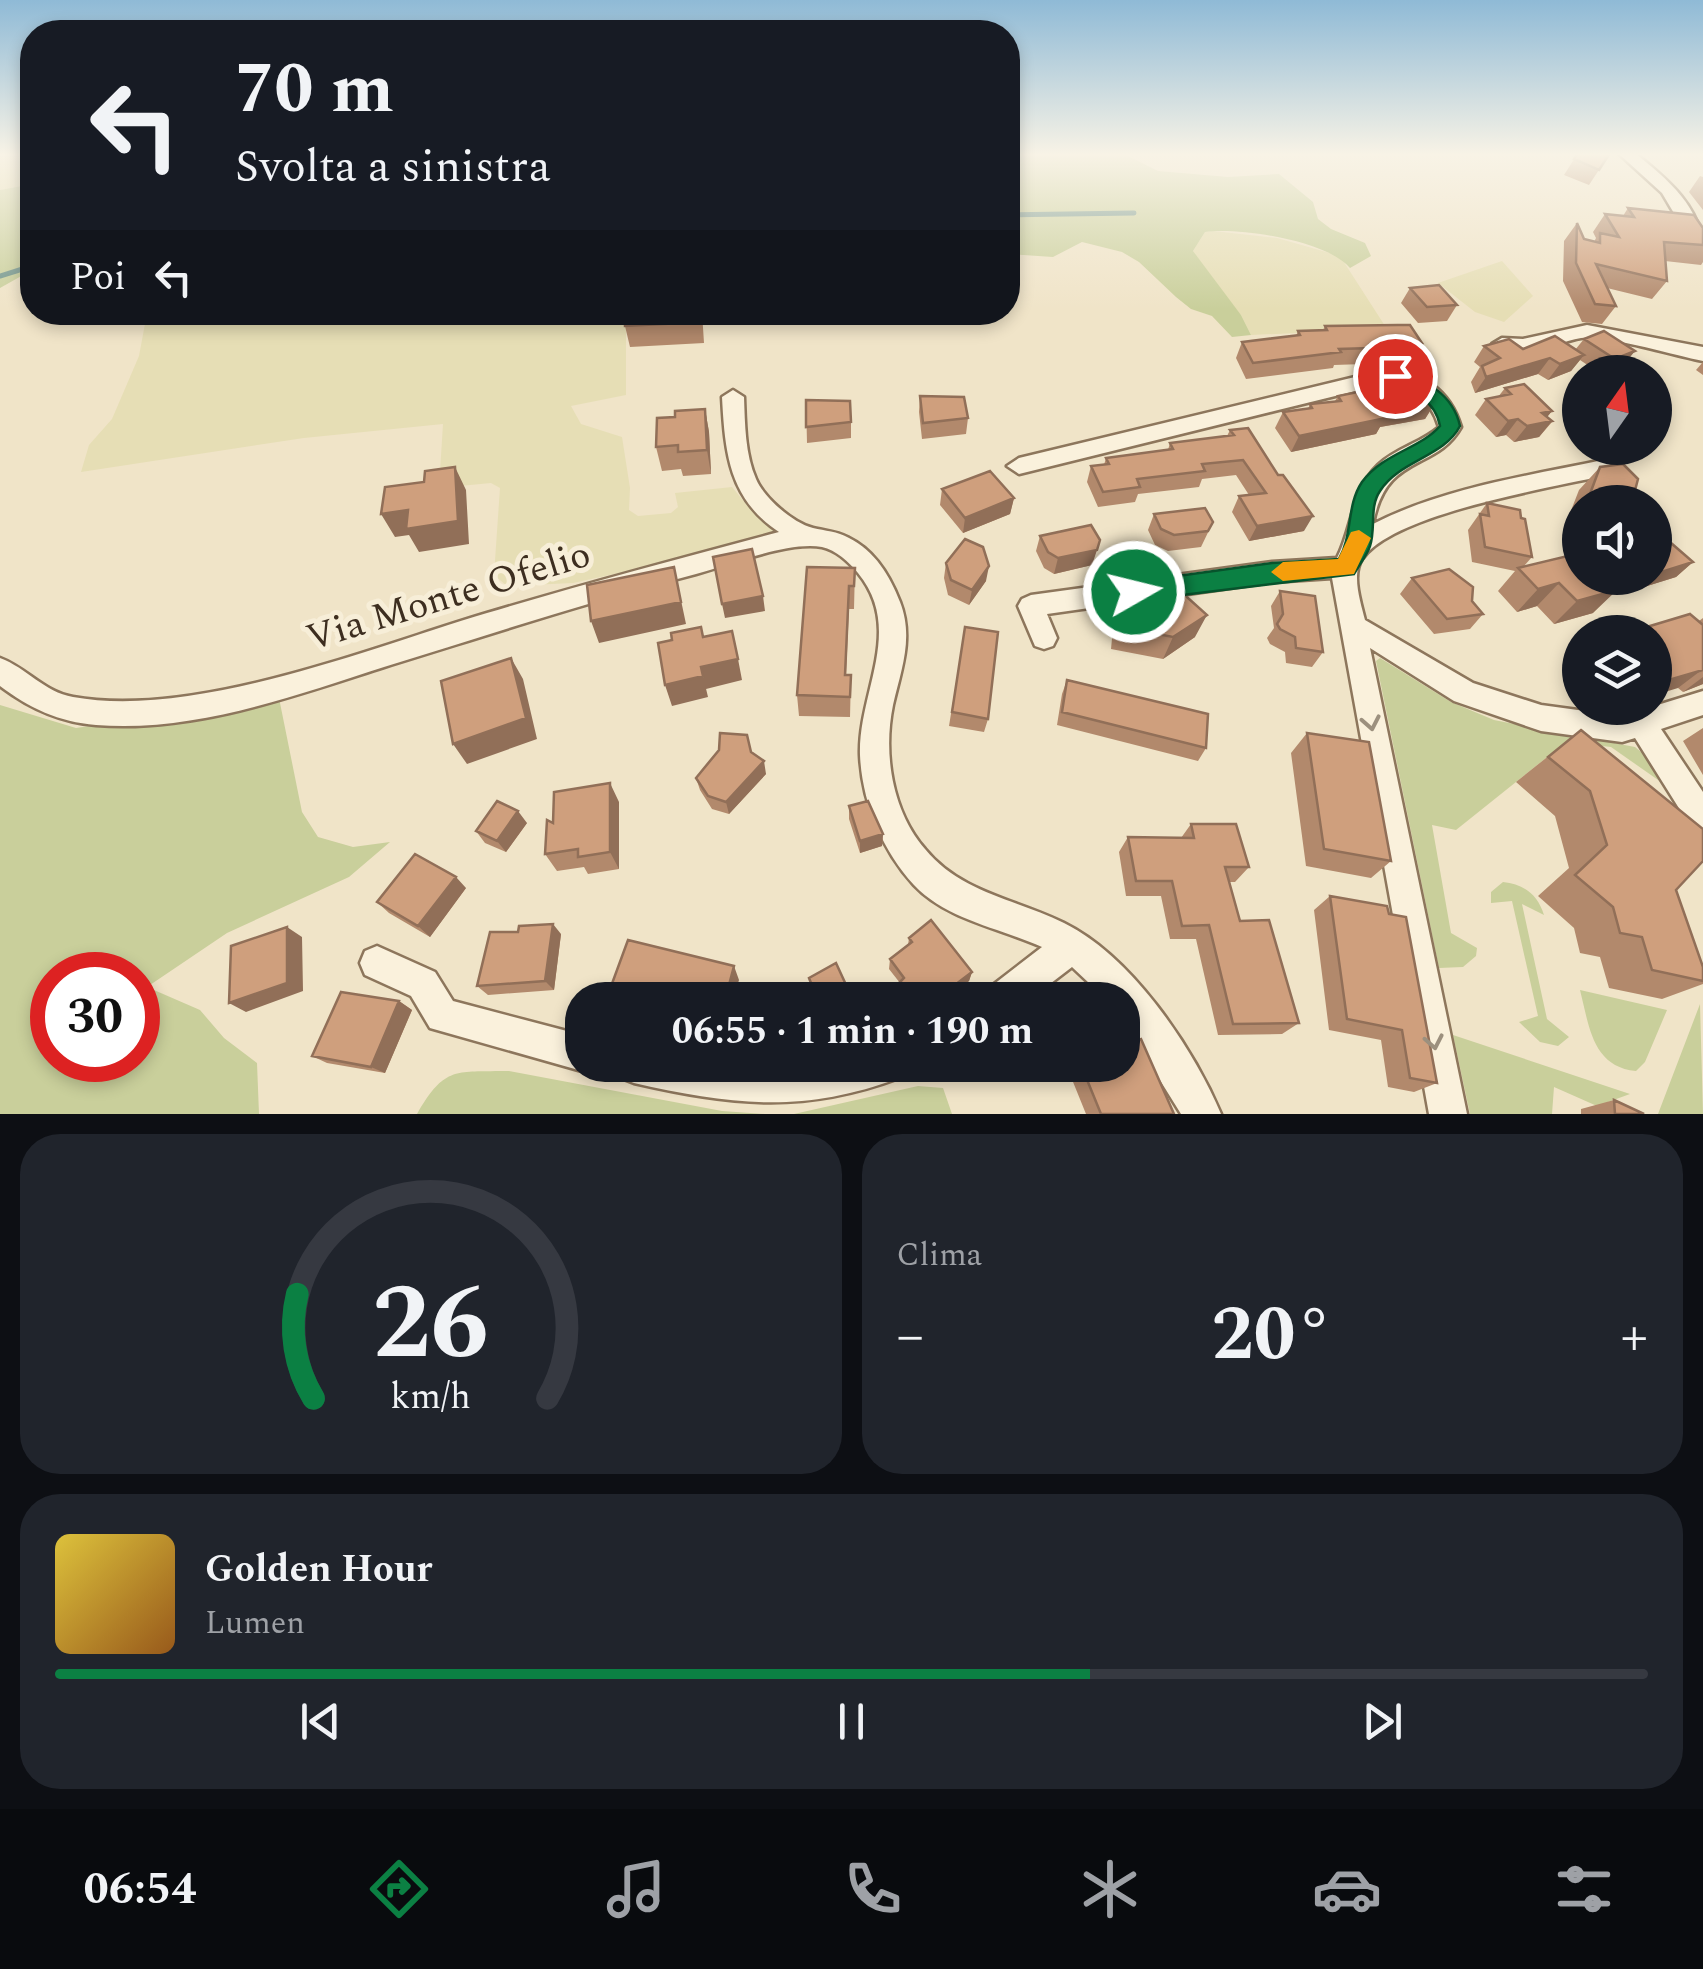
<!DOCTYPE html>
<html lang="it">
<head>
<meta charset="utf-8">
<style>
	:root { --surface:#171b24; --page:#20242c; --text:#f1f3f6; --muted:#9ea1a6; --line:#363941; --accent:#0b8043 }
	body { margin:0; font-family:Spectral,serif; background:var(--page); color:var(--text); height:100vh; display:flex; flex-direction:column; font-size:38px; white-space:nowrap }
	* { box-sizing:border-box; margin:0 }
	p { font-size:32px; color:var(--muted) }
	.icon { flex:none; width:55px; height:55px; fill:none; stroke:currentColor; stroke-width:2; stroke-linecap:round; stroke-linejoin:round }
	.map { position:relative; height:1114px; overflow:hidden }
	.sheet { display:flex; flex-direction:column; gap:20px; padding:20px; background:#0d0f14; flex:1 }
	.sheet>* { flex:none }
	.hud { position:absolute; left:20px; top:20px; width:1000px; height:305px; border-radius:40px; box-shadow:0 5px 15px #0003; background:#171b24; color:var(--text); overflow:hidden }
	.needle { width:65px; rotate:14deg }
	.fabs { position:absolute; left:1562px; top:355px; display:grid; gap:20px }
	.fabs a { display:grid; place-items:center; width:110px; height:110px; border-radius:50%; background:var(--surface); box-shadow:0 5px 15px #0003; font-size:50px }
	.speed { position:absolute; left:30px; top:952px; display:flex; gap:20px; font-size:50px; font-weight:700; text-align:center }
	.speed>* { display:grid; place-content:center; width:130px; height:130px; border-radius:50%; background:var(--surface); box-shadow:0 5px 15px #0003; line-height:1 }
	.speed .limit { border:15px solid #d22; background:#fff; color:#111 }
	.pin { position:absolute; display:grid; place-items:center; width:85px; height:85px; color:#fff; margin:-42px; border:5px solid #fff; border-radius:50%; box-shadow:0 2px 10px #0007 }
	.me { position:absolute; width:110px; margin:-55px; rotate:82deg; stroke-linejoin:round; filter:drop-shadow(0 0 8px #0008) }
	.turn { display:flex; align-items:center; gap:35px; height:210px; padding:0 50px; font-size:45px }
	.turn .icon { width:130px; height:130px; stroke-width:2.5 }
	.turn b { display:block; font-size:70px; line-height:85px }
	.then { display:flex; align-items:center; height:95px; padding:0 50px; background:#0003; gap:20px; font-size:38px }
	.big { font-size:75px; font-weight:700; line-height:1.1 }
	.sheet .widget { flex:1; display:flex; flex-direction:column; justify-content:center; gap:15px; min-width:0; padding:0 35px; border-radius:40px; background:var(--page) }
	.sheet .dial { align-items:center; gap:0 }
	.dial svg { height:260px; overflow:visible; fill:none; stroke:var(--line); stroke-width:7; stroke-linecap:round; text-anchor:middle }
	.dial text { fill:var(--text); stroke:none }
	.song { display:flex; align-items:center; gap:30px }
	.cover { width:120px; height:120px; border-radius:15px; background:linear-gradient(135deg,hsl(50 70% 55%),hsl(30 70% 35%)) }
	.played { height:10px; border-radius:5px; background:linear-gradient(90deg,var(--accent) 65%,var(--line) 65%) }
	.keys { display:flex; justify-content:space-around; direction:ltr }
	.heat { display:flex; justify-content:space-between; align-items:center; font-size:55px; direction:ltr }
	.sheet .tiles { flex:1; display:grid; gap:20px; grid-template-columns:1fr 1fr }
	.widget:last-child { grid-column:span 2 }
	.trip { position:absolute; left:565px; top:982px; width:575px; height:100px; border-radius:40px; background:var(--surface); box-shadow:0 5px 15px #0003; font-weight:700; line-height:100px; text-align:center }
	.tabs { display:flex; height:160px; justify-content:space-around; align-items:center; background:#090b0e; color:var(--muted) }
	.tabs .icon { width:70px; height:70px }
	.tabs .active { color:var(--accent) }
	.tabs b { font-size:45px; color:var(--text) }
	.map>svg:first-child { display:block }
</style>
</head>
<body>
<div class="map">
<svg width="1703" height="1114" viewBox="0 0 1703 1114">
	<rect width="100%" height="100%" fill="#f0e4c8"/>
	<path fill="#e6deb5" d="M0,153H32V184L0,190Z
		M1213,231L1277,238L1340,256L1387,329L1251,335L1241,315L1198,262L1193,251L1205,232Z
		M1502,261L1533,296L1504,322L1475,312L1438,283Z
		M147,313H626V395L571,406L581,424L622,437L630,488L629,510L638,516L671,513L678,507L675,493L732,487L752,511L777,525L783,537L573,583L507,586L494,575L500,488L491,483L439,488L443,424L304,438L81,472L89,445L112,419L139,356Z"/>
	<path fill="#c9cf9b" fill-rule="evenodd" d="M1008,153H1122L1158,171L1228,177L1279,174L1313,202L1318,219L1331,229L1365,243L1371,256L1350,268C1328,241 1240,227 1205,232L1193,251L1241,315L1251,335L1232,337L1212,316L1191,309L1176,297L1139,262L1122,252L1082,242L1053,257L1008,254Z
		M32,184V270L0,288V190Z
		M1380,658L1451,702L1494,720L1635,747L1646,756L1661,782L1611,747L1566,742L1456,830L1432,825L1451,933L1477,948L1476,956L1463,967L1439,968L1376,661Z
		M279,698L302,812L318,837L353,847L390,842L349,877L227,933L147,987L200,1010L224,1038L257,1063L259,1114H0V705L76,728ZM52,975H138V1060H52Z
		M1503,882C1524,884 1538,895 1544,915L1522,904L1547,1019L1569,1037L1558,1046L1540,1042L1519,1022L1538,1016L1512,901L1491,903V892Z
		M1580,990L1667,1010L1645,1062L1636,1071C1592,1067 1589,1025 1580,990Z
		M1700,1004L1703,1114H1658Z
		M1453,1035L1630,1094L1597,1106L1554,1087L1552,1114H1470Z
		M509,1071L722,1111L765,1114H417C445,1065 456,1072 509,1071Z
		M918,1086L943,1088L952,1114H794Z"/>
	<g fill="none" stroke-linecap="round" stroke-linejoin="round">
		<path stroke="#6f938a" stroke-width="5" d="M1008,215L1134,213
			M0,276L32,266"/>
		<g stroke="#8d765c" stroke-width="5">
			<path id="minor" d="M1618,153H1635C1667,179 1703,208 1703,252L1694,247L1662,193Z
				M1587,325L1703,347V361C1673,355 1608,335 1581,338C1555,342 1514,366 1492,344L1502,338L1523,339Z
				M1384,370C1422,371 1450,390 1461,427C1436,472 1386,452 1373,524C1443,488 1527,476 1603,460L1615,468L1603,476C1549,488 1392,514 1362,559C1351,575 1361,603 1365,620L1473,683L1541,705L1622,716L1703,691V715L1661,729L1703,792V834L1692,829L1635,738L1622,742L1541,731L1454,701L1370,648L1467,1114H1429L1332,578L1272,582L1047,614L1057,638L1053,646L1044,649L1035,646L1018,606L1022,599L1031,595L1272,562L1337,558C1353,527 1351,491 1378,465C1396,448 1421,443 1439,427C1431,400 1412,385 1384,384L1019,474L1007,466L1019,458Z
				M733,390L744,397C745,424 745,454 756,479C764,498 793,523 813,528C825,531 837,531 849,538C874,550 890,576 900,602C914,638 901,670 893,705C883,754 892,811 925,849C961,893 1016,899 1064,923C1131,956 1192,1046 1221,1114H1181L1122,1019V1000H1107L1072,967L1029,1000H984L989,988L1042,947C1000,928 947,920 914,885C882,850 862,802 860,755C858,692 905,630 858,573C849,562 836,550 822,547C788,541 730,565 696,574C591,601 488,635 384,667C294,696 193,733 96,725C59,722 29,708 0,686V658C27,668 44,692 73,697C194,719 370,648 487,613C584,584 681,558 779,532C729,499 725,453 722,397Z
				M377,946L435,972L453,1001L582,1035V1065L595,1066L582,1071L430,1028L411,996L365,975L360,963L365,951Z
				M616,1065H721L760,1070L904,1065L899,1078C803,1114 731,1105 634,1083L621,1078Z"/>
		</g>
		<use href="#minor" fill="#faf1dc" fill-rule="evenodd"/>
	</g>
	<path fill="#b2896c" d="M1578,153H1610L1589,185L1564,175Z
		M1700,176L1703,177V210L1689,192Z
		M1628,208L1703,228V262L1701,265L1665,261L1667,281L1652,299L1607,288L1616,306L1602,324L1582,322L1563,281L1564,241L1577,223L1584,239L1594,242L1596,238L1593,232L1605,214L1623,216Z
		M1410,288L1457,305L1447,321L1418,323L1401,303Z
		M702,312L704,343L630,347L625,326Z
		M1325,326L1422,343L1413,359L1365,361L1364,364L1334,365L1333,368L1246,379L1236,358L1242,342L1296,336L1298,331L1323,330Z
		M1604,331L1622,367L1608,372H1598L1580,360L1571,371L1548,380L1538,374L1475,393L1471,382L1480,367L1474,362L1484,346L1523,349L1575,350L1584,339Z
		M1703,362V375L1696,370Z
		M1505,388L1552,411L1547,417L1552,422L1539,437L1514,442L1506,435L1496,437L1475,415L1486,399L1498,397Z
		M920,396L968,418L966,434L922,439L919,412Z
		M1338,396L1435,403L1425,419L1380,427L1376,434L1291,452L1275,428L1283,412L1308,409L1310,404L1335,401Z
		M806,400L851,422V438L807,443Z
		M705,409L709,432L711,474L683,476L681,469L662,471L656,447L675,417Z
		M1230,430L1304,531L1249,541L1232,512L1239,496L1249,495L1236,475L1202,479L1199,487L1138,494L1135,502L1098,507L1087,482L1091,466L1104,465L1106,458L1168,450L1170,443L1227,436Z
		M1600,467L1632,502H1580V532L1565,526L1579,490Z
		M942,489L1014,498L1010,514L963,533L940,505Z
		M1487,503L1532,557L1523,567L1580,553L1593,613L1554,624L1537,606L1517,612L1498,591L1515,571L1472,562L1468,530Z
		M1154,514L1213,522L1201,547L1168,551L1155,545L1148,530Z
		M1040,536L1092,565L1054,574L1044,568L1036,551Z
		M1661,546L1693,562L1676,577L1631,591L1630,578H1655Z
		M946,563L986,581L969,605L948,595L944,578Z
		M855,568L854,609H849L846,675H851L850,717L799,716L797,695Z
		M1412,578L1472,601L1483,614L1470,629L1434,634L1400,594Z
		M1280,591L1323,652L1312,667L1286,663L1285,652L1270,644L1267,638L1274,628L1271,606Z
		M1130,592L1195,637L1163,659L1111,649L1114,618L1122,596L1128,597Z
		M1703,618V684L1683,692L1678,688L1699,621Z
		M965,627L988,719L984,732L949,726Z
		M1580,652V680L1566,664Z
		M1067,680L1206,748L1198,761L1057,725L1062,694Z
		M1703,728V775L1683,741Z
		M1581,730L1676,890L1703,967V984L1662,999L1609,988L1600,957L1580,953L1574,928L1538,896L1569,868L1555,816L1516,782Z
		M1307,733L1391,861L1371,878L1306,866L1291,753Z
		M751,752L766,774L729,814L712,809L700,790L696,778Z
		M619,802V869L588,874L584,867L557,871L545,854L553,823Z
		M849,806L883,834L882,846L860,853L849,819Z
		M527,823L506,852L485,843L476,831Z
		M1191,824L1249,867L1235,882H1229L1240,921L1299,1023L1282,1034L1218,1035L1196,939H1170L1161,896H1126L1119,852L1128,837L1181,838Z
		M466,888L430,937L389,913L377,902Z
		M1330,896L1389,914L1437,1083L1414,1092L1388,1087L1381,1040L1329,1030L1314,910Z
		M561,934L554,990L488,995L477,986Z
		M909,938L972,972L969,981L944,1000H905L899,991L900,983L889,969L890,959L908,945Z
		M399,1001L412,1010L385,1073L327,1063L312,1056Z
		M1075,1065H1122L1174,1114H1086L1069,1072Z
		M1614,1100L1644,1114H1581V1109Z"/>
	<path fill="#916f58" d="M1635,351L1622,367L1608,372H1604L1615,359Z
		M1584,355L1571,371L1548,380L1560,364Z
		M1550,358L1538,374L1475,393L1486,377Z
		M1435,403L1425,419L1380,427L1376,434L1291,452L1299,436L1382,412Z
		M705,409L709,432L711,474L707,450Z
		M1552,411L1542,423L1552,421L1539,437L1514,442L1527,426L1542,413Z
		M1518,419L1506,435L1496,437L1508,421Z
		M455,467L466,490L469,544L419,552L409,535L395,537L381,514Z
		M1014,498L1010,514L963,533L965,518Z
		M1313,516L1304,531L1249,541L1257,526Z
		M1097,550L1092,565L1054,574L1058,558Z
		M1693,562L1676,577L1631,591L1646,578H1655V574Z
		M989,566L986,581L969,605L972,590Z
		M674,567L686,624L599,643L591,621Z
		M1559,583L1537,606L1517,612L1538,589Z
		M1617,590L1593,613L1554,624L1577,601Z
		M763,596L765,611L725,618L722,604Z
		M1207,615L1195,637L1163,659L1173,637Z
		M511,658L523,679L537,739L467,764L453,744Z
		M738,659L742,680L706,689L701,667Z
		M1703,669L1678,688L1655,695V684Z
		M703,676L708,697L672,706L665,685Z
		M1703,677V684L1683,692Z
		M764,761L766,774L729,814L726,802Z
		M610,783L619,802V869L610,852Z
		M518,811L527,823L506,852L497,841Z
		M883,834L882,846L860,853V841Z
		M456,877L466,888L430,937L418,926Z
		M553,924L561,934L554,990L545,981Z
		M287,927L302,937L303,991L246,1012L229,1003Z
		M734,966L739,980L733,1000H725Z
		M972,972L969,981L944,1000H935Z
		M399,1001L412,1010L385,1073L371,1067Z"/>
	<path fill="#cf9f7d" stroke="#916f58" stroke-width="2.5" d="M1578,153H1610L1599,170L1574,159Z
		M1628,208L1694,215L1703,228V245L1664,242L1667,281L1596,264L1616,306L1595,304L1576,263L1577,223L1584,239L1600,243V233L1619,237L1605,214L1634,217Z
		M1439,285L1457,305L1427,307L1410,288Z
		M625,312H700L701,322L625,326Z
		M1398,325H1410L1422,343L1370,345L1372,348L1339,349L1341,352L1253,363L1242,342L1300,335L1298,331L1327,330L1325,326Z
		M1604,331L1635,351L1615,359L1584,339Z
		M1555,336L1584,355L1560,364L1550,358L1486,377L1482,366L1500,358L1484,346L1509,339L1523,349Z
		M1416,380L1435,403L1382,412L1386,418L1299,436L1283,412L1312,408L1310,404L1341,401L1338,396Z
		M1524,384L1552,411L1542,413L1552,421L1527,426L1518,419L1508,421L1486,399L1511,394L1505,388Z
		M920,396L964,397L968,418L923,423Z
		M806,400L850,401L851,422L806,427Z
		M705,409L707,450L678,452V445L656,447L657,418L675,417V411Z
		M1248,428L1278,475H1283L1313,516L1257,526L1239,496L1266,493L1243,460L1202,464L1205,471L1137,479L1140,487L1103,492L1091,466L1109,464L1106,458L1173,449L1170,443L1234,435L1230,430Z
		M1623,464L1638,479L1632,502H1587L1600,467Z
		M455,467L458,521L406,529L408,510L381,514L385,487L424,482L425,471Z
		M990,471L1014,498L965,518L942,489Z
		M1487,503L1520,510L1521,518L1525,519L1532,557L1485,547L1480,514L1489,516Z
		M1205,508L1213,522L1208,531L1174,535L1161,529L1154,514Z
		M1091,525L1100,540L1097,550L1058,558L1048,552L1040,536Z
		M965,539L983,547L989,566L972,590L951,580L946,563Z
		M1655,540L1661,546L1671,543L1693,562L1655,574Z
		M752,549L763,596L722,604L713,557Z
		M1580,553V578H1604L1617,590L1577,601L1559,583L1538,589L1518,568Z
		M674,567L681,602L591,621L587,585Z
		M807,567L855,568L854,586H849L845,675H851L850,697L797,695Z
		M1449,569L1473,587L1472,601L1483,614L1447,619L1412,578Z
		M1178,589L1207,615L1173,637L1120,627L1122,596L1129,597L1130,592L1163,599Z
		M1280,591L1315,596L1323,652L1296,648L1295,637L1280,629L1277,624L1283,614Z
		M1690,614L1703,625V670L1655,684V632H1630Z
		M701,627L703,637L732,631L738,659L701,667L703,676L665,685L658,643L672,640L671,633Z
		M965,627L998,632L988,719L952,712Z
		M511,658L526,718L453,744L441,681Z
		M1067,680L1208,714L1206,748L1062,712Z
		M1581,730L1703,829V861L1676,890L1703,967V981L1652,970L1642,937L1620,933L1613,907L1575,875L1607,845L1590,791L1548,757Z
		M720,733L747,735L751,752L764,761L726,802L708,796L696,778L719,750Z
		M1307,733L1369,742L1391,861L1324,849Z
		M610,783V852L578,857V849L545,854L547,820L553,823L554,792Z
		M497,801L518,811L497,841L476,831Z
		M868,801L883,834L860,841L849,806Z
		M1191,824H1236L1249,867H1225L1240,921L1269,920L1299,1023L1233,1024L1209,925L1182,926L1172,881H1136L1128,837L1194,838Z
		M415,854L456,877L418,926L377,902Z
		M1330,896L1387,906L1389,914L1406,917L1437,1083L1410,1078L1402,1030L1347,1019Z
		M931,920L972,972L935,1000H913L900,982L904,978L890,959L912,942L909,938Z
		M553,924L545,981L477,986L490,932H518L519,926Z
		M287,927V983L229,1003L231,946Z
		M628,940L734,966L725,1000H606Z
		M836,963L853,1000H786L785,996L811,983L809,978Z
		M341,992L399,1001L371,1067L312,1056Z
		M1141,1039L1174,1114H1101L1081,1065H1122V1046Z
		M1614,1100L1644,1114H1615Z"/>
	<defs><path id="oneway-chevron" d="M-2-3.5L2.5 0L-2 3.5" fill="none" stroke-width="1.6" stroke-linecap="round" stroke-linejoin="round" transform="scale(2.5)"/></defs>
	<g stroke="#9c907e">
		<use href="#oneway-chevron" transform="translate(1371 723) rotate(79)"/>
		<use href="#oneway-chevron" transform="translate(1434 1042) rotate(79)"/>
	</g>
	<linearGradient id="sky" x2="0" y2="1"><stop stop-color="#8fbad6"/><stop offset="0.5" stop-color="#f8f3e6"/><stop offset="1" stop-color="#f8f3e6" stop-opacity="0"/></linearGradient>
	<rect width="1703" height="309" fill="url(#sky)"/>
	<path fill="#0b8043" stroke="#07532c" stroke-width="2.5" d="M1395,370C1425,379 1453,394 1460,426C1444,457 1400,460 1380,491C1369,507 1376,528 1370,546C1367,555 1359,565 1354,574L1134,601L1126,598L1122,592L1126,585L1134,582L1272,563L1339,559C1353,535 1346,506 1362,482C1383,453 1420,449 1440,426C1435,399 1411,390 1388,381L1385,376Z"/>
	<path fill="#f59e0b" d="M1359,530L1371,538L1354,574L1283,581L1271,572L1283,562L1338,559L1351,532Z"/>
	<g text-anchor="middle" stroke-width="10" stroke-linejoin="round" paint-order="stroke">
		<g font-size="38" fill="#3d2e20" stroke="#f7eed8">
			<text transform="translate(448 595) rotate(-17)" y="13">Via Monte Ofelio</text>
		</g>
	</g>
</svg>
<div class="fabs">
<a><svg class="needle" viewBox="-14 -14 28 28"><path d="M0-13l5 13h-10z" fill="#e53935"/><path d="M0 13l5-13h-10z" fill="#9ea1a6"/></svg></a>
<a><svg class="icon" aria-label="sound" viewBox="0 0 24 24"><path d="M4 9h4l5-4v14l-5-4H4zM17 9q2 3 0 6"/></svg></a>
<a><svg class="icon" aria-label="layers" viewBox="0 0 24 24"><path d="M12 4l9 5-9 5-9-5zM3 14l9 5 9-5"/></svg></a>
</div>
<div class="speed"><div class="limit">30</div></div>
<div class="pin" style="left:1395px;top:376px;background:#d93025"><svg class="icon" aria-label="arrive" viewBox="0 0 24 24"><path d="M6 21V4h12l-3 4 3 4H6"/></svg></div>
<svg class="me" style="left:1134px;top:592px" viewBox="-20 -20 40 40"><circle r="17" fill="#0b8043" stroke="#fff" stroke-width="3"/><path d="M0-11L8 9 0 5-8 9z" fill="#fff"/></svg>
<div class="trip">06:55 · 1 min · 190 m</div>
<div class="hud">
<div class="turn"><svg class="icon" aria-label="left" viewBox="0 0 24 24"><path d="M17 20v-9H6M10 6l-5 5 5 5"/></svg><div><b>70 m</b>Svolta a sinistra</div></div>
<div class="then">Poi<svg class="icon" aria-label="left" viewBox="0 0 24 24"><path d="M17 20v-9H6M10 6l-5 5 5 5"/></svg></div>
</div>
</div>
<section class="sheet">
<div class="tiles">
<div class="widget dial"><svg viewBox="0 0 100 80">
<path d="M14 69A42 42 0 1 1 86 69"/>
<path d="M14 69A42 42 0 0 1 9 37" stroke="#0b8043"/>
<text x="50" y="56" font-size="32" font-weight="700">26</text>
<text x="50" y="72" font-size="11">km/h</text>
</svg></div>
<div class="widget"><p>Clima</p>
<div class="heat"><a>−</a><b class="big">20°</b><a>+</a></div>
</div>
<div class="widget">
<div class="song"><i class="cover"></i><div><b>Golden Hour</b><p>Lumen</p></div></div>
<div class="played"></div>
<div class="keys"><svg class="icon" aria-label="previous" viewBox="0 0 24 24"><path d="M18 5L8 12l10 7zM5 5v14"/></svg><svg class="icon" aria-label="pause" viewBox="0 0 24 24"><path d="M8 5v14M16 5v14"/></svg><svg class="icon" aria-label="next" viewBox="0 0 24 24"><path d="M6 5l10 7-10 7zM19 5v14"/></svg></div>
</div>
</div>
</section>
<nav class="tabs">
<b>06:54</b>
<svg class="icon active" aria-label="directions" viewBox="0 0 24 24"><path d="M12 3l9 9-9 9-9-9zM9 14v-3h6M13 9l2 2-2 2"/></svg>
<svg class="icon" aria-label="music" viewBox="0 0 24 24"><path d="M9 18V5l10-2v13"/><circle cx="6" cy="18" r="3"/><circle cx="16" cy="16" r="3"/></svg>
<svg class="icon" aria-label="phone" viewBox="0 0 24 24"><path d="M5 4h4l2 5-3 2q2 4 5 5l2-3 5 2v4C11 20 4 13 5 4z"/></svg>
<svg class="icon" aria-label="climate" viewBox="0 0 24 24"><path d="M12 3v18M4 7l16 10M4 17L20 7"/></svg>
<svg class="icon" aria-label="car" viewBox="0 0 24 24"><path d="M5 17H2v-5l4-1 3-4h7l3 4 3 1v5h-3M9 17h6M6 11h13"/><circle cx="7" cy="17" r="2"/><circle cx="17" cy="17" r="2"/></svg>
<svg class="icon" aria-label="filters" viewBox="0 0 24 24"><path d="M4 7h16M4 17h16"/><circle cx="9" cy="7" r="2"/><circle cx="15" cy="17" r="2"/></svg>
</nav>
</body>
</html>
